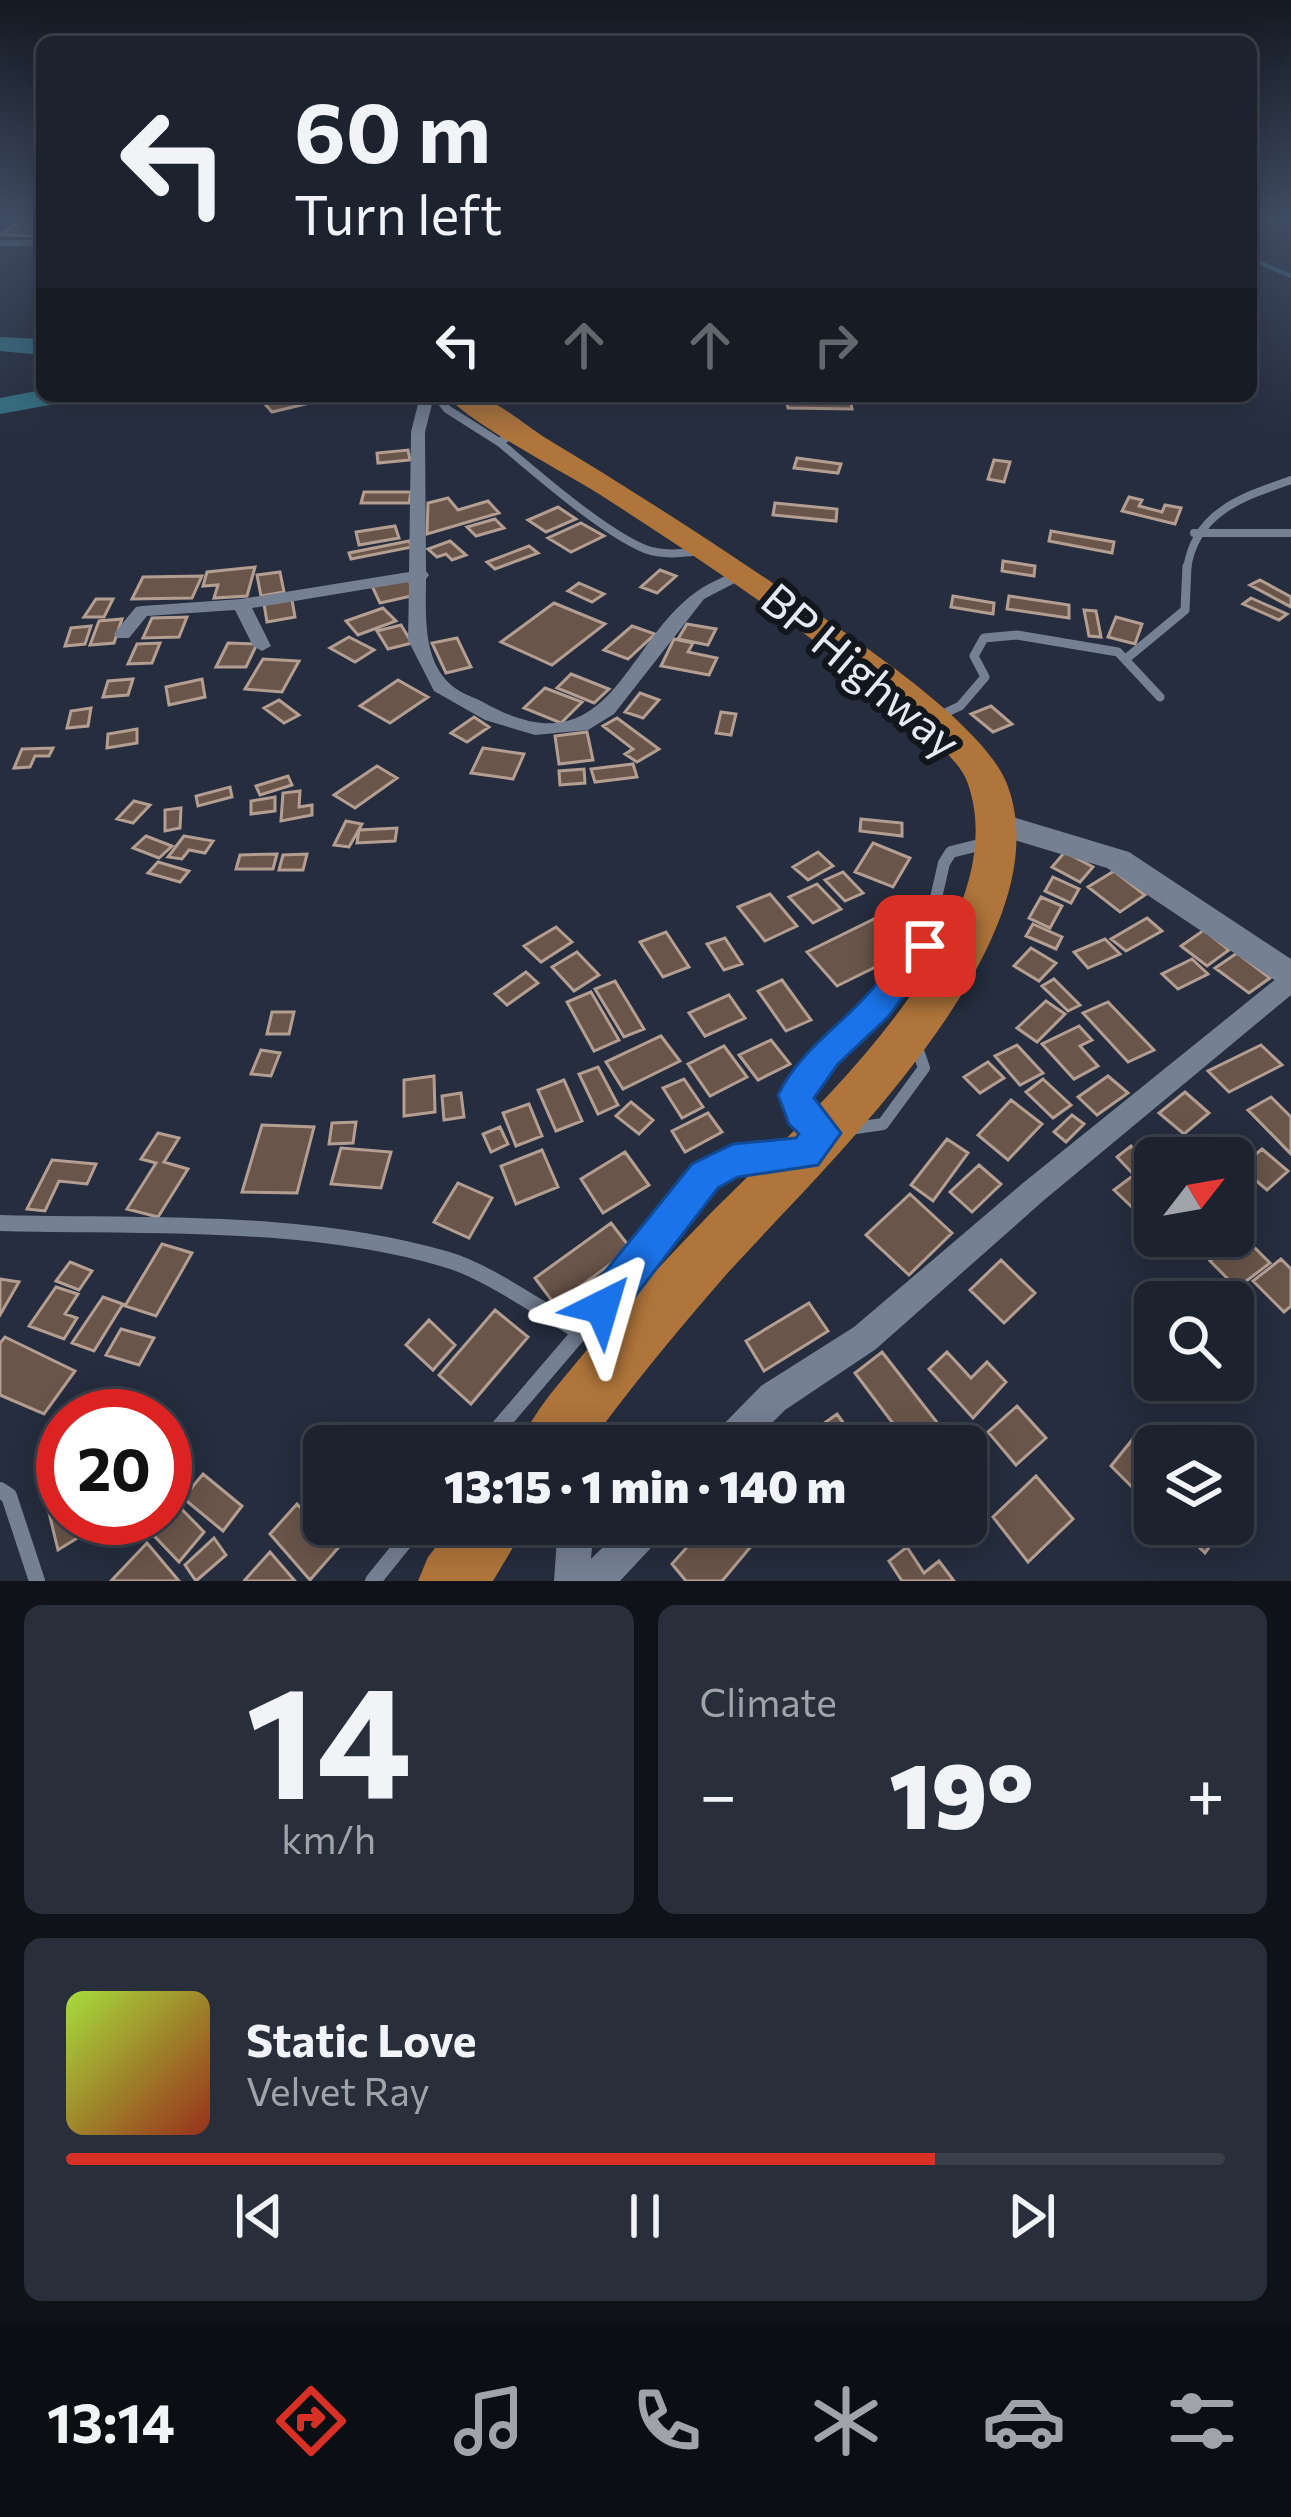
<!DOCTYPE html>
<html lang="en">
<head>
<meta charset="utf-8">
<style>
	:root { --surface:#1c222e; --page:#292f3a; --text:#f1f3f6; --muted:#a0a4aa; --line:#3a3f4a; --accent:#d93025 }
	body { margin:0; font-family:Commissioner,sans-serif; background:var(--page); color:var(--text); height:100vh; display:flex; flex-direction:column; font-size:45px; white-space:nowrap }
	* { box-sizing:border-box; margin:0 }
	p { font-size:39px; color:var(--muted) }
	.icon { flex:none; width:66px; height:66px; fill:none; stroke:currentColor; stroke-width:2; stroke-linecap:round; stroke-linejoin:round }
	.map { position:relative; height:1581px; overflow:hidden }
	.details { display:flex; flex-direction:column; gap:24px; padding:24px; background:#0f1319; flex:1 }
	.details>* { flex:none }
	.top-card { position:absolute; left:36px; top:36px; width:1221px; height:366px; border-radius:18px; box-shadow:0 6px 30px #0003,0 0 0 3px var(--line); background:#1c222e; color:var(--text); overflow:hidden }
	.needle { width:78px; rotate:59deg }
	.fabs { position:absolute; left:1134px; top:1137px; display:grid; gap:24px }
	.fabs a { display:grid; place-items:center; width:120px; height:120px; border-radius:18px; background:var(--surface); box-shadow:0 6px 30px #0003,0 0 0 3px var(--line); font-size:60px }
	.speed { position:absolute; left:36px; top:1389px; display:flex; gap:24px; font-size:60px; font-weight:700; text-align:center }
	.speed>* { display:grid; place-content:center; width:156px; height:156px; border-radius:50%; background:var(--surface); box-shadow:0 6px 30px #0003,0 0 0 3px var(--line); line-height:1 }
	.speed .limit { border:18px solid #d22; background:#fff; color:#111 }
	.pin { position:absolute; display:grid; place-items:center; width:102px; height:102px; color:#fff; margin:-51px; border-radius:24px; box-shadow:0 6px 18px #0006 }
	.me { position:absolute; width:132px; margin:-66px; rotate:40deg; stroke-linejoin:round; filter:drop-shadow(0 0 9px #0008) }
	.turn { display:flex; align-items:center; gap:42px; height:252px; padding:0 60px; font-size:54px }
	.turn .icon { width:156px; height:156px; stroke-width:2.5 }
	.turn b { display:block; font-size:84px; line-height:102px }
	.lanes { display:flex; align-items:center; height:114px; padding:0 60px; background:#0003; justify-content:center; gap:60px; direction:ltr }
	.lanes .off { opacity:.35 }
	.big { font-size:90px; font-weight:800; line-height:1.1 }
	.details .card { flex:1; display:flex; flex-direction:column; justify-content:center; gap:18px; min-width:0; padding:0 42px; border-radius:18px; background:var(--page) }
	.details .dial { align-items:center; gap:0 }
	.dial b { font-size:156px; line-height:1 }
	.song { display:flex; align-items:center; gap:36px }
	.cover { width:144px; height:144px; border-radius:18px; background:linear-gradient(135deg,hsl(80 70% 55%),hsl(10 70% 35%)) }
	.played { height:12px; border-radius:6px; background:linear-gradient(90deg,var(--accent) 75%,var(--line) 75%) }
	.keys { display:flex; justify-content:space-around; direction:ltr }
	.heat { display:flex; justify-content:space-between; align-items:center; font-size:66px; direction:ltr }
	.details .tiles { flex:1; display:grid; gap:24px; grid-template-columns:1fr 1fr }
	.card:last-child { grid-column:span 2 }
	.trip { position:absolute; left:303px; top:1425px; width:684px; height:120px; border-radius:18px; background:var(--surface); box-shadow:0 6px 30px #0003,0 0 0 3px var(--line); font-weight:800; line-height:120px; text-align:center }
	.tab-bar { display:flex; height:192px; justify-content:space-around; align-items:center; background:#0b0e12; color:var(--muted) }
	.tab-bar .icon { width:84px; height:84px }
	.tab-bar .on { color:var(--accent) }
	.tab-bar b { font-size:54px; color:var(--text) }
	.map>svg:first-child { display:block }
</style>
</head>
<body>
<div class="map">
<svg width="1291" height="1581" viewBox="0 0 1291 1581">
	<rect width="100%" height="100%" fill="#252d3e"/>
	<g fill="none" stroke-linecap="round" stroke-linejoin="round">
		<path stroke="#357183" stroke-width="4.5" d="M1251,259L1291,276"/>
		<path fill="#357183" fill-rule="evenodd" d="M0,337L42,339V355L0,351Z
			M42,390V396H69L66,402L0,414V398Z"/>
	</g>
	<path fill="#69554a" stroke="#b49e92" stroke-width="3" d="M17,223L42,227V236L0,235Z
		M258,396H303L310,403L272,412Z
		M787,403H851L852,409L788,408Z
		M408,450L410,460L378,463L377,453Z
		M797,458L841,464L838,473L794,468Z
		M994,460L1010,462L1004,482L988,479Z
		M364,492H411L409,503H361Z
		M1129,497L1142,500L1139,506L1162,512L1165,505L1181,508L1175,524L1122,511Z
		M448,498L458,510L488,501L499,513L427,534L428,503Z
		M775,503L837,509L836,521L773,515Z
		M558,507L576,519L546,532L528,520Z
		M495,519L504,528L476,536L467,527Z
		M581,523L604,536L571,552L548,538Z
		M395,526L399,538L359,545L356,532Z
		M1051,531L1114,542L1112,553L1049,541Z
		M409,541L412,547L351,559L349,553Z
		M450,541L466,555L452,560L446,554L437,557L428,549Z
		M529,546L538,553L495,569L487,562Z
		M1003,561L1035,566L1034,576L1002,571Z
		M255,567L247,596L214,598L218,585L203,586L207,572Z
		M660,570L676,576L657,593L641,587Z
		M280,572L284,592L261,596L257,575Z
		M202,576L192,598L132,599L143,577Z
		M408,578L416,595L380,603L372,586Z
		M1260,580L1291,597V607L1250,585Z
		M579,583L604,594L592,602L568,591Z
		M953,596L994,603L993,614L951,607Z
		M1009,596L1069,605V618L1007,609Z
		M1251,598L1287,614L1279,620L1243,604Z
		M96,599H113L104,617H84Z
		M292,600L295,617L267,622L264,604Z
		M554,603L605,624L552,665L501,642Z
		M383,608L396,621L358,635L346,621Z
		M1084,610L1096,611L1101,637L1089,636Z
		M187,617L179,637L143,638L152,618Z
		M1116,617L1142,624L1135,644L1108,637Z
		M122,619L114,643L90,645L99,621Z
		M687,624L716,629L708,645L678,639Z
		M401,625L412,643L388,649L377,631Z
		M91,626L85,644L65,646L71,628Z
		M632,626L655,634L628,659L604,650Z
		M349,637L374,650L355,662L330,648Z
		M457,638L471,667L446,673L432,643Z
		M674,639L693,643L688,652L717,658L709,675L661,666Z
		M160,643L152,663L128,664L137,644Z
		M228,643L257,644L246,667H216Z
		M263,659L299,661L282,692L245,689Z
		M571,674L609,689L594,703L557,688Z
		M133,679L128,695L103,697L108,681Z
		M202,679L205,697L169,705L166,687Z
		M398,680L428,697L390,723L360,706Z
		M545,688L582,702L561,723L524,708Z
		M640,693L659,700L643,718L625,712Z
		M279,700L299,715L284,723L264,708Z
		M991,706L1012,724L993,732L971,714Z
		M91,708L88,726L67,728L71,711Z
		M721,712L736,714L731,735L716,733Z
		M474,717L489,727L467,742L451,733Z
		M617,718L659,749L637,762L625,754L633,749L603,726Z
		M137,729V743L107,748L108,734Z
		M587,732L593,760L559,764L555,736Z
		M53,748L49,756H35L30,767L14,768L22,749Z
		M483,748L524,754L513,779L471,773Z
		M633,764L637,777L595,782L591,769Z
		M377,766L397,778L355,808L334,795Z
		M584,769L585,783L560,785L559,771Z
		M288,776L292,785L260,795L256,786Z
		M230,787L232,797L198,806L196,796Z
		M300,791L299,807L312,805V815L281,821L283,793Z
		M275,797V811L251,814V801Z
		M134,801L150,805L133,823L117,819Z
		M181,808L180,828L165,831V810Z
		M861,819L902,823V836L860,831Z
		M346,821L362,824L349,847L334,845Z
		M397,828L395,841L357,843L359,830Z
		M146,836L172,846L159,858L133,848Z
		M184,836L213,841L205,853L189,850L182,859L168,857Z
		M873,843L910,858L893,887L855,872Z
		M818,852L833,866L808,880L793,867Z
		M1065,852L1093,867L1080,882L1052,867Z
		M277,854L273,869H236L240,855Z
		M307,854L303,870H279L283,855Z
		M158,862L189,871L180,882L148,873Z
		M1114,871L1145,895L1120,912L1088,887Z
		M843,872L863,893L845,901L825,880Z
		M1053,877L1079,889L1071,903L1045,891Z
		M817,884L841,909L813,923L789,897Z
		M770,894L797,926L765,941L738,907Z
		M1041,897L1062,906L1050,928L1029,918Z
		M884,914L916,947L837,986L807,952Z
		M1147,918L1162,931L1126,951L1111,939Z
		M1033,924L1062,937L1056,949L1026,936Z
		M556,927L572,942L541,962L524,946Z
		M1204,930L1229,950L1207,966L1181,946Z
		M666,932L689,967L663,977L640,942Z
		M725,938L742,964L724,970L707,944Z
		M1105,939L1120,954L1088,968L1074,952Z
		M1031,948L1056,963L1039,981L1014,966Z
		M577,952L599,975L574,991L552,967Z
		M1237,953L1270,978L1249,993L1215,968Z
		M1192,959L1208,974L1178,989L1162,974Z
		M526,972L538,983L507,1005L495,994Z
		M1054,979L1080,1005L1068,1011L1042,986Z
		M782,980L811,1020L786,1031L758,991Z
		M615,981L644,1029L624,1037L595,989Z
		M591,992L619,1040L594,1051L567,1002Z
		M729,995L745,1018L705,1036L689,1013Z
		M1046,1001L1065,1014L1037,1042L1017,1028Z
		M1108,1002L1154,1050L1128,1062L1083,1013Z
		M272,1012H294L289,1034H267Z
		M1079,1026L1092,1040L1080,1046L1098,1066L1074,1079L1042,1044Z
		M661,1036L680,1061L623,1089L606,1062Z
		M771,1040L790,1064L758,1080L739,1055Z
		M1017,1045L1043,1073L1020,1085L995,1056Z
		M1261,1045L1282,1065L1229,1092L1208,1071Z
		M724,1046L747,1077L710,1096L688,1064Z
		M261,1050L280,1053L271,1076L251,1074Z
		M988,1062L1004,1078L980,1093L964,1077Z
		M598,1067L618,1105L598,1114L579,1074Z
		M434,1076L435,1112L404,1116V1080Z
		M1108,1076L1128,1093L1097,1115L1078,1097Z
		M684,1079L703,1107L682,1118L663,1088Z
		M1043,1079L1071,1105L1053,1118L1026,1092Z
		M564,1080L582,1121L556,1131L538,1090Z
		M1185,1092L1209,1113L1184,1134L1159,1113Z
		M461,1093L464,1117L444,1120L442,1096Z
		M1271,1097L1291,1117V1154L1248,1110Z
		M1011,1100L1042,1124L1008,1160L978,1135Z
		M631,1102L653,1120L639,1134L616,1116Z
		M529,1104L542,1136L516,1146L503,1113Z
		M708,1113L722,1132L685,1152L672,1131Z
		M1072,1115L1084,1124L1066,1142L1054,1132Z
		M356,1122L353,1143L329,1144L332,1123Z
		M262,1125L314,1127L297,1193L242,1192Z
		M500,1127L508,1144L491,1152L483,1134Z
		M158,1133L179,1138L164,1162L188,1169L158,1217L127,1209L156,1163L141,1159Z
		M947,1139L968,1153L933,1201L911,1185Z
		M1131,1146L1148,1163L1155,1162V1190L1133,1208L1114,1190L1134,1175L1117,1157Z
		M341,1148L391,1152L381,1188L331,1184Z
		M1262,1149L1288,1171L1267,1190L1240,1167Z
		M542,1150L558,1187L516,1204L501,1166Z
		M625,1152L649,1185L603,1213L581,1179Z
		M52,1160L96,1164L87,1184L59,1181L45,1211L27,1209Z
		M979,1165L1001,1184L972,1212L950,1192Z
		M458,1183L492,1198L469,1238L434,1222Z
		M910,1194L952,1233L909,1275L866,1235Z
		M611,1223L631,1249L555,1305L535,1278Z
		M1243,1236L1270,1263L1237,1288L1210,1261Z
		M162,1244L192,1253L156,1316L125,1306Z
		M1281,1259L1291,1269V1306L1284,1312L1253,1281Z
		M1001,1260L1035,1293L1004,1323L970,1290Z
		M70,1262L92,1271L79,1290L56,1281Z
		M0,1279L19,1282L0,1315Z
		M56,1287L78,1294L65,1314L77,1318L64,1339L29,1326Z
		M103,1297L123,1304L94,1351L72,1343Z
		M809,1303L828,1331L764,1371L746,1341Z
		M495,1310L528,1337L471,1404L439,1375Z
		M429,1320L455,1345L433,1370L406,1345Z
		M121,1329L154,1338L139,1365L106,1355Z
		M5,1337L75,1371L44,1414L0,1395V1343Z
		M882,1352L950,1439L942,1446H910L855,1373Z
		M947,1352L971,1378L987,1362L1006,1382L973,1418L929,1369Z
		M1017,1406L1046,1438L1016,1465L988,1432Z
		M837,1414L860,1446H792Z
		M1136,1435L1155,1453V1498L1150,1505L1111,1466Z
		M203,1474L242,1506L223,1531L183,1498Z
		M1036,1476L1073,1519L1028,1562L993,1517Z
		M63,1481V1518H83L87,1532L58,1550L44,1492Z
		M165,1492L204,1532L179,1562L138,1519L165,1518Z
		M297,1504L338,1548L310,1580L270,1534Z
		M324,1515V1524H360L338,1548L317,1523Z
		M685,1524H736L753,1544L722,1581H686L672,1564L696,1537Z
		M1175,1524H1226L1205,1553Z
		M214,1538L226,1555L196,1581L185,1565Z
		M147,1543L179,1581H111Z
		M907,1547L924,1573L939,1561L954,1581H902L889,1561Z
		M270,1552L295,1581H244Z"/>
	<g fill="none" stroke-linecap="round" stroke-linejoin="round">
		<path stroke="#758093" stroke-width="8" d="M437,396L447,409L499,442
			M515,433L499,442C535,472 603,532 645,549C663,556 684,553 702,551
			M1194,533H1291
			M1187,569C1195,512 1242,497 1291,480"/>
		<path stroke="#758093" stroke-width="9" d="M1127,658L1185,610L1187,566
			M939,716L960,706L985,677L974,656L984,638L1017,635L1118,652L1160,697"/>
		<path stroke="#758093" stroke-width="12" d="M815,1126L802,1113L796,1095L826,1054L877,1007L925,946L944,863L951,852L987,843
			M849,1129L883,1124L924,1068L915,1042"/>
		<path stroke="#758093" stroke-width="16" d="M0,1223C146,1227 304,1218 445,1259C488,1271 542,1311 582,1333
			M483,1446L648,1253L705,1176L733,1161L778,1157
			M0,1490L9,1496L37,1581
			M373,1581L419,1524"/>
		<path fill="#758093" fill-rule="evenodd" d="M0,240H42V246H0Z
			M420,396H434L425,432L426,571L429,575L426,579C426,613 422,658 450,684C458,692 473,697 483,702C620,780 624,622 715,581C727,575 737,569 750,570L752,574L704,599L614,714L588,730L535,735L485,720L434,691L408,640L409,582L252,608L271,646L262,651L253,646L235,610L147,616L129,638H117L114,634L117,630L136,607L142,606L241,599L409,572L411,432Z
			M1291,971V995L1043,1201L876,1349L785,1410L749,1446H709L714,1434L761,1386L854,1327L1023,1183L1282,974Z
			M558,1524H594L591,1559L626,1524H668L662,1536L620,1581H554Z"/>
		<path fill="#758093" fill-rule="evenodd" d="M996,812L1129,852L1291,959V991L1107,868L985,831L981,823L985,815Z"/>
		<path fill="#af753b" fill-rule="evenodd" d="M447,396C455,396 465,394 474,396C497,400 524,424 544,437C622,484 699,533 774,584C833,625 982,719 1007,784C1068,942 820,1170 725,1276C677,1331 631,1387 588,1446H519C533,1412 558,1385 581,1357C621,1308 664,1261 708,1216C802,1121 1019,933 968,784C962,765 942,749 928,735C829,644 712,567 599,494C562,471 471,424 447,396Z
			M454,1524H527L493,1581H418L428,1557Z"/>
	</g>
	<linearGradient id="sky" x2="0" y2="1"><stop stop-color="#141922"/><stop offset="0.5" stop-color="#404c63"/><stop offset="1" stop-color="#404c63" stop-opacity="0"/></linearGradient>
	<rect width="1291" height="438" fill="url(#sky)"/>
	<path fill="#1a73e8" stroke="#114b97" stroke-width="3" d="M925,933L936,937L940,946L936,954L888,1017L838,1064L814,1098L841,1133L818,1165L738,1177L718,1188L616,1321L602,1327L588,1321L582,1307L588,1293L692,1164L733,1144L796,1138L799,1134L789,1124L778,1095C798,1053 836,1029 866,996C883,978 898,957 914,937Z"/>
	<g text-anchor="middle" stroke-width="12" stroke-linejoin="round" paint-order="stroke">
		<g font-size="45" fill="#e4eaf4" stroke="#12161d">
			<text transform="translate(861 671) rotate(40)" y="16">BP Highway</text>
		</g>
	</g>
</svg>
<div class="fabs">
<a><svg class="needle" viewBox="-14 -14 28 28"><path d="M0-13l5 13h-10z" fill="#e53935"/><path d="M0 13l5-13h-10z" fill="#a0a4aa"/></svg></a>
<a><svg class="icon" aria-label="search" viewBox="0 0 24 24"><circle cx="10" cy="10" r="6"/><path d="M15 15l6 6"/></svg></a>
<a><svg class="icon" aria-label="layers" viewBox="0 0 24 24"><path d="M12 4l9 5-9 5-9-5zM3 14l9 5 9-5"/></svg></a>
</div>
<div class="speed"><div class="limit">20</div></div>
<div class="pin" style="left:925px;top:946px;background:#d93025"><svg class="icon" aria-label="arrive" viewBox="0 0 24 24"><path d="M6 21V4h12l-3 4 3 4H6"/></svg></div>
<svg class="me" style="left:602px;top:1307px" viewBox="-20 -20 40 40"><path d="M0-17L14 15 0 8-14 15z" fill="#1a73e8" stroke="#fff" stroke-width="4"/></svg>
<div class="trip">13:15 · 1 min · 140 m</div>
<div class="top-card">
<div class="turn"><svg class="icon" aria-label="left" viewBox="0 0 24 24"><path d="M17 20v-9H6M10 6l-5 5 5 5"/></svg><div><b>60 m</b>Turn left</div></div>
<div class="lanes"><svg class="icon" aria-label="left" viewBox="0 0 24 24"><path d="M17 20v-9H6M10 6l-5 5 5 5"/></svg><svg class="icon off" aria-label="ahead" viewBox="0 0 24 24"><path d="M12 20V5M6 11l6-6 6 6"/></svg><svg class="icon off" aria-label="ahead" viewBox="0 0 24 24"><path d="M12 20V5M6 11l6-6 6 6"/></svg><svg class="icon off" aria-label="right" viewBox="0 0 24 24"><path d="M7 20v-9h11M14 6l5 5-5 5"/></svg></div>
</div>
</div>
<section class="details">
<div class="tiles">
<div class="card dial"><b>14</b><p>km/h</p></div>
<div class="card"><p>Climate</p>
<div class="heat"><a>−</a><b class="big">19°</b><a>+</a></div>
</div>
<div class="card">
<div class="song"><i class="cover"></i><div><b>Static Love</b><p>Velvet Ray</p></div></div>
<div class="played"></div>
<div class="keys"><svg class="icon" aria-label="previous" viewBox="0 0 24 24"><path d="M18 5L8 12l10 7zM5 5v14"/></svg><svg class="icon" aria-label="pause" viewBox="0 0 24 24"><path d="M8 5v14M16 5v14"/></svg><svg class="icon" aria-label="next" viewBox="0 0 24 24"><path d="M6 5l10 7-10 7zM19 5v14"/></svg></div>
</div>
</div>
</section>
<nav class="tab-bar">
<b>13:14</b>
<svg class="icon on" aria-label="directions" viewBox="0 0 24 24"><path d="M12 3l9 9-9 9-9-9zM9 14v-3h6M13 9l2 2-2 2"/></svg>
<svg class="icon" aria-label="music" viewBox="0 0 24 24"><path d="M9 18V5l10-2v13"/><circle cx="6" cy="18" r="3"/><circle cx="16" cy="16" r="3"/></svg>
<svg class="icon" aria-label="phone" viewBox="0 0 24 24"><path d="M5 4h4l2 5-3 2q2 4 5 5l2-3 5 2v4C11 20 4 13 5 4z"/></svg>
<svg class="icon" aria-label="climate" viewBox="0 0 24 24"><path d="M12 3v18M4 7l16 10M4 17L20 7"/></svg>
<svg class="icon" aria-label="car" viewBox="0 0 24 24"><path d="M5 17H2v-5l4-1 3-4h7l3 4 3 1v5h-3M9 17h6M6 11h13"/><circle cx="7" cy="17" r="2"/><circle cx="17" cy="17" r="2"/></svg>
<svg class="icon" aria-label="filters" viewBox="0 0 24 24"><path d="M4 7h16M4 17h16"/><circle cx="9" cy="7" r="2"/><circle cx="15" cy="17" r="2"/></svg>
</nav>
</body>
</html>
